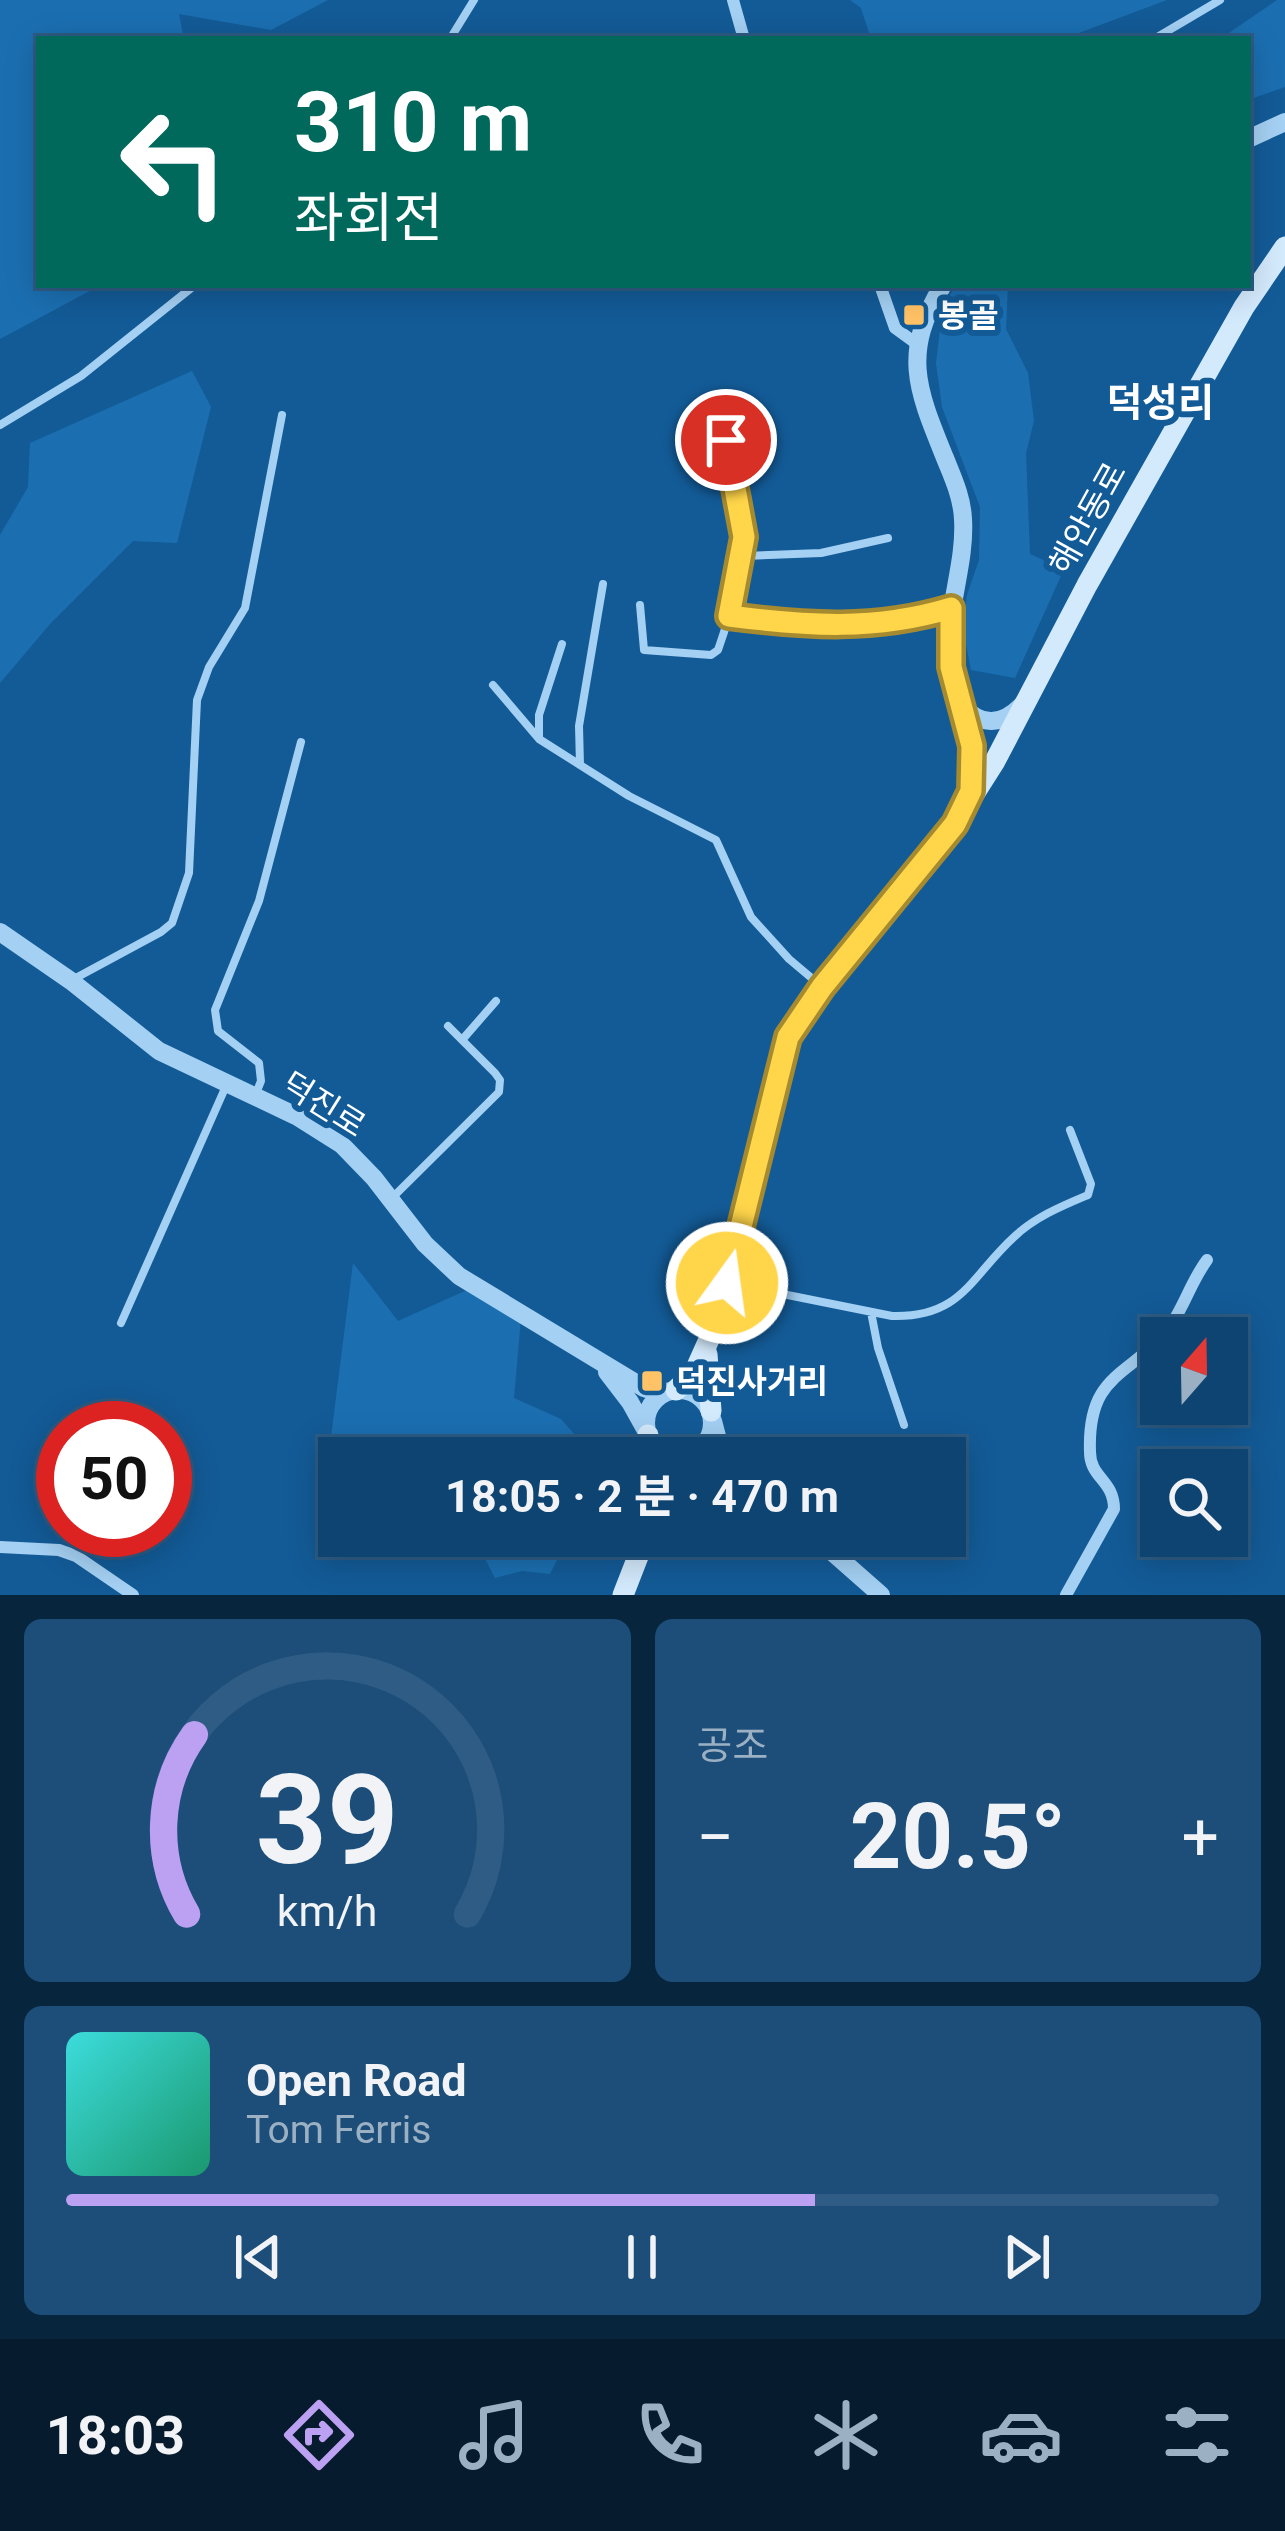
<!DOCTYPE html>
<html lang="ko">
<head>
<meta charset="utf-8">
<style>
	:root { --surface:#0e4471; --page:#1c4e79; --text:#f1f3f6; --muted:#9bb0c3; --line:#2e5c84; --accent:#bca0f2 }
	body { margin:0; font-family:Roboto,"Noto Sans KR",sans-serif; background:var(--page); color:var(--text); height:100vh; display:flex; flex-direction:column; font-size:45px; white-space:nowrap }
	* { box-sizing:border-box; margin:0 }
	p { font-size:39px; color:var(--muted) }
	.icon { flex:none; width:66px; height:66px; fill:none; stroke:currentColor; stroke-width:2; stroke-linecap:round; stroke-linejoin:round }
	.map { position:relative; height:1595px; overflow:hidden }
	.drawer { display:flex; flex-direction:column; gap:24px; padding:24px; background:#08253e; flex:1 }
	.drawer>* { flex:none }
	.top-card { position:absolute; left:36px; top:36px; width:1215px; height:252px; border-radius:0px; box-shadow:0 6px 30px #0003,0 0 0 3px var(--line); background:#00695c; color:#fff; overflow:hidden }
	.needle { width:78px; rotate:20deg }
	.tools { position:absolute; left:1140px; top:1317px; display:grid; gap:24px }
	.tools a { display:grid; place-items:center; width:108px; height:108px; border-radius:0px; background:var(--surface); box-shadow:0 6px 30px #0003,0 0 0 3px var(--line); font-size:60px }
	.speed { position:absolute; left:36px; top:1401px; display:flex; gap:24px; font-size:60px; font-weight:700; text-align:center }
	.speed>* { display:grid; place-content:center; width:156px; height:156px; border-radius:50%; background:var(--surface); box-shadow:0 6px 30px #0003,0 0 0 3px var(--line); line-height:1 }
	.speed .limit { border:18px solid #d22; background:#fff; color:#111 }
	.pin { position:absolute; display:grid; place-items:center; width:102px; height:102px; color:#fff; margin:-51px; border:6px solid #fff; border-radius:50%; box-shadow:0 3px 12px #0007 }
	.me { position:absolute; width:132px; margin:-66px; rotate:14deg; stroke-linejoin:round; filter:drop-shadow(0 0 9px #0008) }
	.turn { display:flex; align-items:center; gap:42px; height:252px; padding:0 60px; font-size:54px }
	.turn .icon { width:156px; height:156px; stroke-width:2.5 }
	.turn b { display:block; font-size:84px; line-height:102px }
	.big { font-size:90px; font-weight:700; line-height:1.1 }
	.drawer .card { flex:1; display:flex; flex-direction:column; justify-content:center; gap:18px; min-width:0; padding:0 42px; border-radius:18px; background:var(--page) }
	.drawer .dial { align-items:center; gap:0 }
	.dial svg { height:312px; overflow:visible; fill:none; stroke:var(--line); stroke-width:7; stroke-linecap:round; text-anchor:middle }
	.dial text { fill:var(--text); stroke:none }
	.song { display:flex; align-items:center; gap:36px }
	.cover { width:144px; height:144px; border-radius:18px; background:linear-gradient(135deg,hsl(180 70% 55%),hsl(160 70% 35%)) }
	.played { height:12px; border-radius:6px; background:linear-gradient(90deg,var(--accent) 65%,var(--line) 65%) }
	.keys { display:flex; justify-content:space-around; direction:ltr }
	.heat { display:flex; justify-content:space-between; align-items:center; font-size:66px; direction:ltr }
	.drawer .tiles { flex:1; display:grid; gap:24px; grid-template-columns:1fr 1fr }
	.card:last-child { grid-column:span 2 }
	.trip { position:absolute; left:318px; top:1437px; width:648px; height:120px; border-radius:0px; background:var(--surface); box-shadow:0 6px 30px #0003,0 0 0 3px var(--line); font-weight:700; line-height:120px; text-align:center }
	.dock { display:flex; height:192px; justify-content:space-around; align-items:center; background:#061b2d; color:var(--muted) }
	.dock .icon { width:84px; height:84px }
	.dock .current { color:var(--accent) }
	.dock b { font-size:54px; color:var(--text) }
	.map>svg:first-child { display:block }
</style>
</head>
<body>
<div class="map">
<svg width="1285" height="1595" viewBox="0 0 1285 1595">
	<rect width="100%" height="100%" fill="#135b97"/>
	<path fill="#1b6fb1" d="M0,0H328L271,30L179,14L184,39H39V285H101L0,339Z
		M850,0H1167L1063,39H871L861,8Z
		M1277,0H1285V87L1248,100V39H1220Z
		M957,285H1008L1006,329L1028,373L1034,421L1026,453L1030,554L1064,569L1015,678L971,670L963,629L967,595L979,560L980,507L942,407L936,363L941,321L947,298Z
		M192,371L211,407L177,543L133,541L50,624L0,683V535L28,487L30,443Z
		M353,1263L398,1321L467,1290L521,1318L514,1398L561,1419L584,1445L580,1458H339L338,1507L326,1477Z
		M473,1536H569L550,1574L522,1571L495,1578Z"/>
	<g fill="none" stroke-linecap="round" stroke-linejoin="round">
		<path stroke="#a4d0f3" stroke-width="8" d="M450,39L474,0
			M1154,39L1220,0
			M0,425L81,376L195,285
			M743,556L821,553L888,538
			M640,605L644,650L711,655L718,650C749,562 745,530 726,440
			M729,617C805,626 876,631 949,609
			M493,685L539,739L629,796L716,840L751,917L789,959L821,986
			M539,738V715L562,644
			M580,765L579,726L603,584
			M72,980L161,932L172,923L189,873L197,700L209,667L245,608L282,415
			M462,1040L496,1001
			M255,1096L261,1081L259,1063L218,1031L215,1010L259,901L301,742
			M392,1198L499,1092L500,1080L495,1073L448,1026
			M728,1283L892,1316C962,1318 971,1276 1014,1237C1035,1217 1062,1206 1088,1195L1091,1184L1070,1130
			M871,1312L878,1348L904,1425
			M121,1323L226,1086"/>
		<path stroke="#a4d0f3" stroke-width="12" d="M733,0L744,39
			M880,285L895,328L917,344
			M0,1547L59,1550L76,1556L133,1595
			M1066,1595L1114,1509C1114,1480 1090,1478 1090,1452C1087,1369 1134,1377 1171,1325C1185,1304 1192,1280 1207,1260"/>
		<path stroke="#a4d0f3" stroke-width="18" d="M1248,139L1285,122
			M943,285C901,353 917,389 945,458C953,478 962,497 963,519C966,568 943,615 951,665C957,710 985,753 968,799
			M963,706C981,727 1002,725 1021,706
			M0,932L71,981L159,1051L296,1116L342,1145L374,1178L425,1244L459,1276L644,1388L659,1393L676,1390
			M607,1372L630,1402L645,1429
			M646 1423a33 33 0 1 1 66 0a33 33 0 1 1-66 0Z
			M713,1421L718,1440L731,1458
			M814,1536L881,1595"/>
		<path stroke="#d3eafc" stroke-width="21" d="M707,1354L711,1411
			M676,1390L694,1373L711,1335L788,1037L822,987L955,824L995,761L1087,585L1244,307L1285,247
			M648,1435L651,1458
			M685,1458L687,1456
			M623,1595L646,1536"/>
	</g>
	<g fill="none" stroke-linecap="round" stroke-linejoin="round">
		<g stroke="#a68a30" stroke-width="30">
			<path id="route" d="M726,440L744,537L729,616C807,626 875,631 951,608V667L972,746L971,791L955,824L822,987L788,1037L727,1283"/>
		</g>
		<use href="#route" stroke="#ffd54a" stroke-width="21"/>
	</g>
	<g fill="#ffc266" stroke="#135b97" stroke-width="4.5">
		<rect x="902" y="303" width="24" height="24" rx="6"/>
		<rect x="640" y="1369" width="24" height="24" rx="6"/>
	</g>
	<g text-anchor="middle" stroke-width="12" stroke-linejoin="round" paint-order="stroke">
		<g font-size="33" font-weight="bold" fill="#fff" stroke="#135b97" text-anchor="start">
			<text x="938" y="327">봉골</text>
			<text x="676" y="1393">덕진사거리</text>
		</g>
		<g font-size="33" fill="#fff" stroke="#135b97">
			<text transform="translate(1087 518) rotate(-61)" y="12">해안동로</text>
			<text transform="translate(324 1104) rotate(32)" y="12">덕진로</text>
		</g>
		<g font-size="39" font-weight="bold" fill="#fff" stroke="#135b97">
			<text x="1160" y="416">덕성리</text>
		</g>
	</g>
</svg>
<div class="tools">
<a><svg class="needle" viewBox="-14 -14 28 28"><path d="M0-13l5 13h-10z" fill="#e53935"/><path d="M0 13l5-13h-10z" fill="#9bb0c3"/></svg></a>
<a><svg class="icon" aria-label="search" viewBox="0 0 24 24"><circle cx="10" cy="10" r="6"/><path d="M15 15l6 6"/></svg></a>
</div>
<div class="speed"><div class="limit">50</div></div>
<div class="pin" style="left:726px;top:440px;background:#d93025"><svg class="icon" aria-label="arrive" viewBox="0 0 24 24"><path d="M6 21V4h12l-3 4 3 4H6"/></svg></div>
<svg class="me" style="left:727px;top:1283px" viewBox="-20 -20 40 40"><circle r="17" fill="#ffd54a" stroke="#fff" stroke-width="3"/><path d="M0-11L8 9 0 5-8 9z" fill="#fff"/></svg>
<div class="trip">18:05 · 2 분 · 470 m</div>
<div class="top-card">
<div class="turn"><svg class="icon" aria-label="left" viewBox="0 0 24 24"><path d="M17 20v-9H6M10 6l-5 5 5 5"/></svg><div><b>310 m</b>좌회전</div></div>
</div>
</div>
<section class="drawer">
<div class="tiles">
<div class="card dial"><svg viewBox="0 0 100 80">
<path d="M14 69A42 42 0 1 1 86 69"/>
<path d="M14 69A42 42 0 0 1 16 23" stroke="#bca0f2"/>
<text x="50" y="56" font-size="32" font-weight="700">39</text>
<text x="50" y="72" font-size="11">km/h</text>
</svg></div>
<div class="card"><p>공조</p>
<div class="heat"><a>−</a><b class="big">20.5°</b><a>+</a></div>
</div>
<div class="card">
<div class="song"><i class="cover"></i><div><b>Open Road</b><p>Tom Ferris</p></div></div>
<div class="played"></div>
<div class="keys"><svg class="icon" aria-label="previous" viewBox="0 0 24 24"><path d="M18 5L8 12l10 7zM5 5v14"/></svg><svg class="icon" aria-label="pause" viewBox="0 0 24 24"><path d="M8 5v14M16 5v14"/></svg><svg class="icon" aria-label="next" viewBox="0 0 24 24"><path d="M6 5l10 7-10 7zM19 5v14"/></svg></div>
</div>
</div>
</section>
<nav class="dock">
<b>18:03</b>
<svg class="icon current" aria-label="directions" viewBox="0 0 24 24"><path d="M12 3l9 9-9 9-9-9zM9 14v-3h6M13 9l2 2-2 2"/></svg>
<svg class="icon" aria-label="music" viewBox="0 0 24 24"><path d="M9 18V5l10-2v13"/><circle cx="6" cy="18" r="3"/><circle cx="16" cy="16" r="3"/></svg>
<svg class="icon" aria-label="phone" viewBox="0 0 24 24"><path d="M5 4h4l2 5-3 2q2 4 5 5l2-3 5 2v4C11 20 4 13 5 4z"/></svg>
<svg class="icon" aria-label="climate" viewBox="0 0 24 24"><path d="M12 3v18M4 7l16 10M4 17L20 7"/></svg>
<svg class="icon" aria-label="car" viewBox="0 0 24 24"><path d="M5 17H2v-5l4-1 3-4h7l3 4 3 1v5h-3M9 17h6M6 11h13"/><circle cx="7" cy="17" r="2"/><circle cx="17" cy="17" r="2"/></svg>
<svg class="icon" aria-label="filters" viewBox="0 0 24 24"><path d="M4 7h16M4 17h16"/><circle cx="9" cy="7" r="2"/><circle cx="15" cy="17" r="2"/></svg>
</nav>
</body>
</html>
